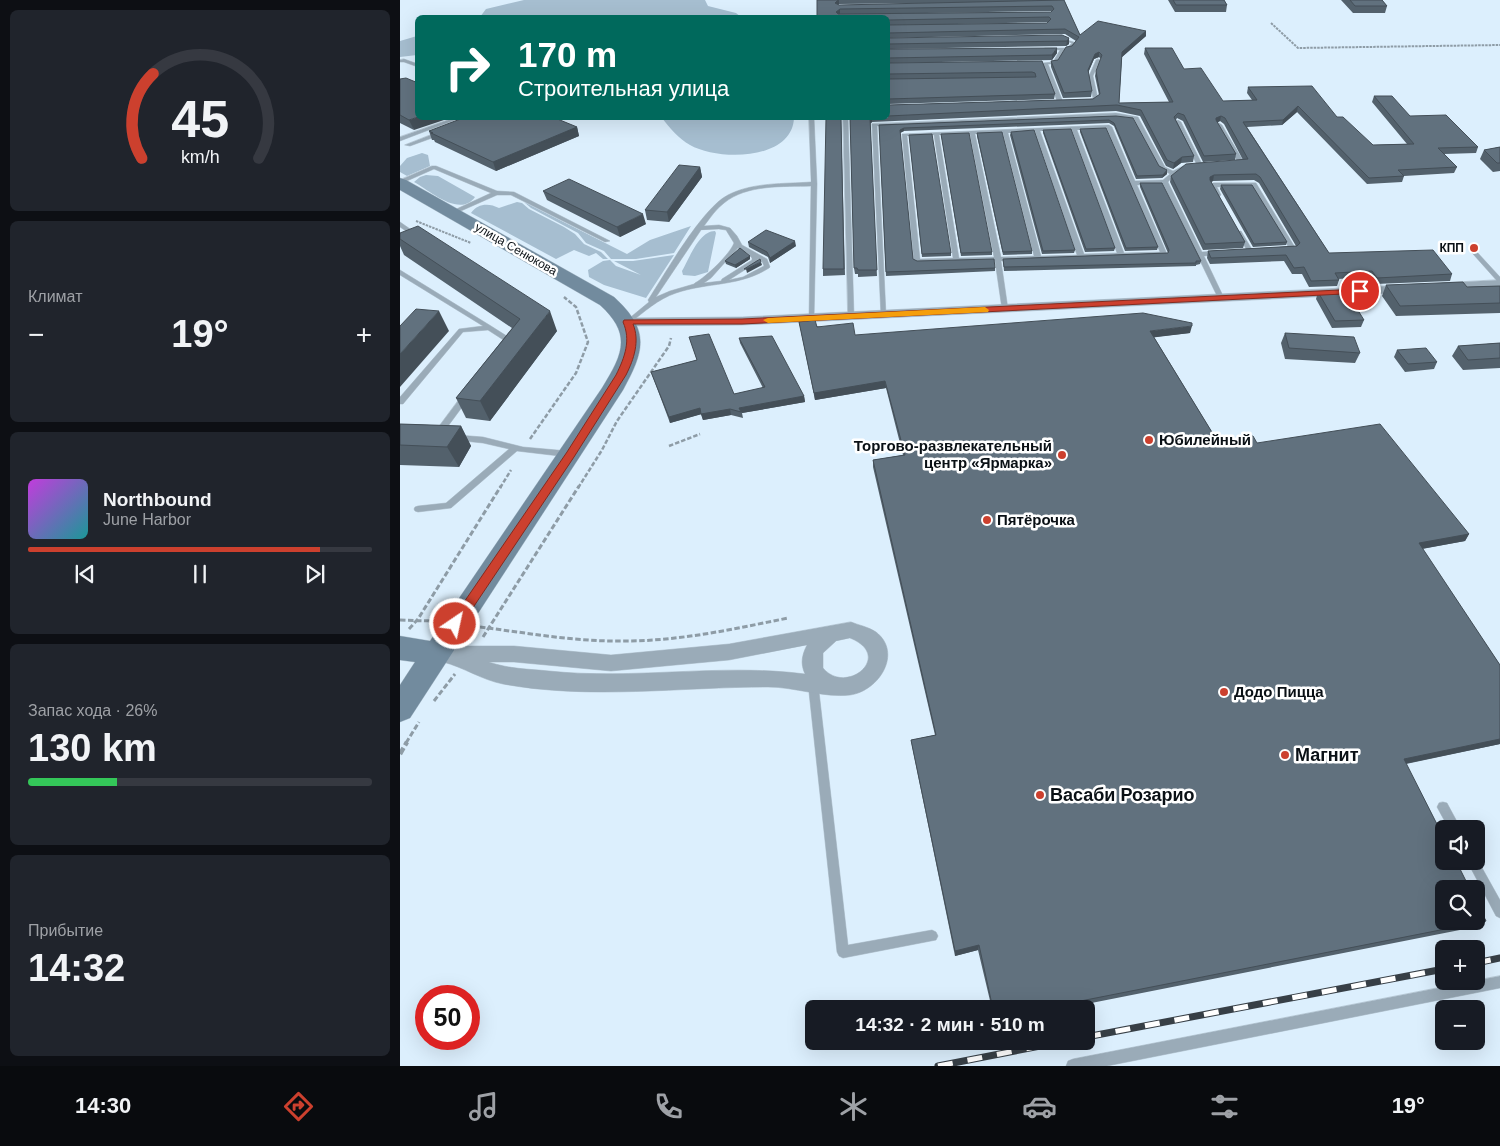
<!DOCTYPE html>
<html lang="ru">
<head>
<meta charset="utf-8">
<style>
	:root { --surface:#171b24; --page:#20242c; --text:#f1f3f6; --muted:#9ea1a6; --line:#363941; --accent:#cc402e }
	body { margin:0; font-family:Arial,sans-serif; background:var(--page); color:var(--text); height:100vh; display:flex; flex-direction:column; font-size:19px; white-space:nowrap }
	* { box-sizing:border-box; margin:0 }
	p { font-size:16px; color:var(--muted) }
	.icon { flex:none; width:28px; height:28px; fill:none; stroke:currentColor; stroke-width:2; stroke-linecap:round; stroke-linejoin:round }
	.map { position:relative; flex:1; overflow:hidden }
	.side { display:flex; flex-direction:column; gap:10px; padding:10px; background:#0d0f14; width:400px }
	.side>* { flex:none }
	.top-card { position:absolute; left:15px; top:15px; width:475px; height:105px; border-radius:8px; box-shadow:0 5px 20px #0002; background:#00695c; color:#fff; overflow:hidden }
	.controls { position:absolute; left:1035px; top:820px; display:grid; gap:10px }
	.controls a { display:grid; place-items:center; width:50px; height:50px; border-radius:8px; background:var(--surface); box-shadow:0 5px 20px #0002; font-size:25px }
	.speed { position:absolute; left:15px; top:985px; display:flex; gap:10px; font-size:25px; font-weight:700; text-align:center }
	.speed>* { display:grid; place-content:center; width:65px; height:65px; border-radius:50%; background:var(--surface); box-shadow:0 5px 20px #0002; line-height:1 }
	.speed .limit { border:8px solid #d22; background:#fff; color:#111 }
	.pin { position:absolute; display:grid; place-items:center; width:42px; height:42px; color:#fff; margin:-21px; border:2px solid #fff; border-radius:50%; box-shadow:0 1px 5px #0007 }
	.me { position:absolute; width:55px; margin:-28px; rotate:34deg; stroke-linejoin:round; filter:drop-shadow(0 0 4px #0008) }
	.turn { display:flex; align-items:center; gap:18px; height:105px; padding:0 20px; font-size:22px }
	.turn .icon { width:65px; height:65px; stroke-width:2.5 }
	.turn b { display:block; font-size:35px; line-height:42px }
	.big { font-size:38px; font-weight:800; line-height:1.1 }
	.side .card { flex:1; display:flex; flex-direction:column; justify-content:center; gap:8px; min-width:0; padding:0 18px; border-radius:8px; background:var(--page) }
	.side .dial { align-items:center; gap:0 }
	.dial svg { height:130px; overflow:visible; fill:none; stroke:var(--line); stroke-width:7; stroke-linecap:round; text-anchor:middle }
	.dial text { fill:var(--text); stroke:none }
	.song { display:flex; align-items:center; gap:15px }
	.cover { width:60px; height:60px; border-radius:8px; background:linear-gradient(135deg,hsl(290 70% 55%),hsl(180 70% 35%)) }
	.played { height:5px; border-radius:2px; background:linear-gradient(90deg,var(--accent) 85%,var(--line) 85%) }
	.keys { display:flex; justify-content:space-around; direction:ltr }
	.heat { display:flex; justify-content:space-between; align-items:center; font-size:28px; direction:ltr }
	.charge { height:8px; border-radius:4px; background:linear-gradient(90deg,#34c759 26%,var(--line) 0) }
	.trip { position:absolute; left:405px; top:1000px; width:290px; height:50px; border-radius:8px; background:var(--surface); box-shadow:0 5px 20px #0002; font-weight:800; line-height:50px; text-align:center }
	.menu { display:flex; height:80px; justify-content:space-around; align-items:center; background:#090b0e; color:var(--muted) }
	.menu .icon { width:35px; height:35px }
	.menu .active { color:var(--accent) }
	.menu b { font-size:22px; color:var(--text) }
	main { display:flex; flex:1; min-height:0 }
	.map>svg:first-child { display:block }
</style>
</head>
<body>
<main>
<section class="side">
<div class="card dial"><svg viewBox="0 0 100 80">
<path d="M14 69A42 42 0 1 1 86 69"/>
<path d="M14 69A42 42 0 0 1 21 17" stroke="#cc402e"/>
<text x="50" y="56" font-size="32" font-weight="700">45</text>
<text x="50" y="72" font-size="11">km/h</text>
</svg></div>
<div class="card"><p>Климат</p>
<div class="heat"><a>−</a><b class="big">19°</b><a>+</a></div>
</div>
<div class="card">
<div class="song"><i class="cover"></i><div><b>Northbound</b><p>June Harbor</p></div></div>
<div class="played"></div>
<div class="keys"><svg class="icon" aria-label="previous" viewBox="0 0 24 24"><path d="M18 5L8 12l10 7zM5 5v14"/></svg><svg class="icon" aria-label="pause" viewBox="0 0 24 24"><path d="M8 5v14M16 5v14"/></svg><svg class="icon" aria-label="next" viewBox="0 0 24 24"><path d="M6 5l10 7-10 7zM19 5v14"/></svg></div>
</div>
<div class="card"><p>Запас хода · 26%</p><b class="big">130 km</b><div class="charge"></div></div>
<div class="card"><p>Прибытие</p><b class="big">14:32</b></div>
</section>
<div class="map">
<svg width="1100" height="1066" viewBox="0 0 1100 1066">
	<rect width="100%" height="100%" fill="#dceffd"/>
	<path fill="#a6bed0" d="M124,0H305L308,6L336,13L341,17H80L86,9Z
		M17,36V55L0,57V41Z
		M262,118H394C392,161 318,161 290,145C279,139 269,127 262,118Z
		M22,153L28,155L30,166L7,176L0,172V166L7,158Z
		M26,175L38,176L75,197C60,218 30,191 14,182L20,177Z
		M117,202L122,203L129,209L164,227L175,234L184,244L201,252L208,259H203L196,253L189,256L174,250L156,259L71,213C78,203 89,203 99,208Z
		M124,202L227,254L250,240L291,226L274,253L236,259H211L204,251L186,243L178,233L131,208Z
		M315,231L316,233L308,272L295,276L283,275L282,271C289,259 299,231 315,231Z
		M274,255L246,298L204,285L189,277L188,270L203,261L210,260L216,266L241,275L214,261H233Z"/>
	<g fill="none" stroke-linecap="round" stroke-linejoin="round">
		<g stroke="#bacbd8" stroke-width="1">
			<path id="lane" d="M657,37L677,43L670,50H664L656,64H648L663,102L651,104V102L657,101L643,63L653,62L660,50H645L643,49L645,48H667L672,43L657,39Z
				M4,59L18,64V67L4,62H0V60Z
				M698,59L700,60L693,76L698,99L688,104L686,103V101L693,98L689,76L696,60Z
				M716,113L738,117L765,167L773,171L783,166L797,165L775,122L778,120L781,122L803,166L800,168L798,166C784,171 778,170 768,182L802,252L819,251L822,253L819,255L804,256L824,298L823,299H819L818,298L763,184L737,185L767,254L766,255L601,261L608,309L607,310L605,311L602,309L595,261L517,263L514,261L502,134L709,125L712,127L735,181L763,180L770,174L760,168L734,119L716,117L477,126L486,315L483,317L481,316L472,124ZM707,129L760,252L724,253L677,130ZM672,130L717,253L684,254L640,131ZM635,131L677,255L641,256L608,133ZM603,133L634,256L601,257L575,134ZM570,134L594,257L559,258L539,135ZM534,135L553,258L520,259L507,136Z
				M54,118H60L0,141V137Z
				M409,118H414L417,184L414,319H410L409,318L411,186C384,187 347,184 324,203C316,209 310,218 304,226L319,225L330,228L337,236L342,245L367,259L370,267L369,268C339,287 308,282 276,293C258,299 244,312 230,323H226V321L249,302L248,300C265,274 302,208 328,195C353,182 384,184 411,182ZM319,229L326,230L334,243C330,254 306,277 295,283L294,284L270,291L256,297L301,230ZM338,248L347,253L352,258V260L322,279L321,281L304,283L311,278ZM358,259L362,261L364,266L343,277L329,280L357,262Z
				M443,118H448L454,316L451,318L448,316Z
				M819,123L822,125L845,164L844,165L835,166L832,164L838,162L816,125Z
				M41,131L43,132V134L10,146L5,145Z
				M32,166H36L97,191L114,192L210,241L205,242L111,195H97L54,214H50V212L91,193L34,169L0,184V180Z
				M856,183L896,249L895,250L887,252L884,250L889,248L852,186L817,187L821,195L818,197L815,195L810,185L813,183Z
				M0,222L13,231V233H9L0,227Z
				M837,231H841L853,251L852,252H848L836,232Z
				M1075,251L1077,252L1100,277V283L1098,282L1073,254L1072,253Z
				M0,270L91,326L113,340L108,347H105L101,345L105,341L88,330L63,332L3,404H0V397L59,329L83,326L0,275Z
				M64,393H70L71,395L40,437H34L33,435L34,433Z
				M57,435L83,437L123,447L168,451L172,454L168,457L117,451L51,508L18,512L15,511L14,509L15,507L18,506L46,503L109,449L83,443L54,440L53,438L54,436Z
				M413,679L417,680L418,683L448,945L532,930L536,932L538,936L536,940L443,958L439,956L437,952L408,683L409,680Z
				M1043,802L1047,803L1061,829H1049L1037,807L1039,803Z
				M1076,857L1100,900V918L1096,916L1067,861H1076Z
				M1100,976V988L707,1066H666L668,1061L673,1059Z"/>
		</g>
		<g stroke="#bacbd8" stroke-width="1">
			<path id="street" d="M1100,280V288L1042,291L1035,287L1042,283Z
				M1009,285L1016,289L1014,292L342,325L228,326L221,322L228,318L342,317Z
				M451,622C458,625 469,627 476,632C503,653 479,691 450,695C423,698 395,687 368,687C280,687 190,700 103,684C82,680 63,667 43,662C38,661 33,662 28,660L25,654L28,648L35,646H114L211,655L329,644ZM450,638C495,656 446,696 423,668V653L436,641ZM407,645C402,655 400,663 405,674C320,663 234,680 149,671C129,669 109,669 89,662H114L211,671L329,660Z"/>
		</g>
		<g stroke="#bacbd8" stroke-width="1">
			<path id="secondary" d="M0,178L6,180L214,297C250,330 245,350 223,390L10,718L0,722V685L15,662L0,660V636L30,641L202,388C222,355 233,335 200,305L0,190Z"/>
		</g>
		<path stroke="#8e9ca6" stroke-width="2" stroke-dasharray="2.5 1" stroke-linecap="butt" d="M871,23L898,48L1100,45
			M16,221L71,243"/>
		<path stroke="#8e9ca6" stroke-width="2.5" stroke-dasharray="4.5 2" stroke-linecap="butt" d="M130,439L176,373L188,342L176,307L164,297
			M269,446L300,434
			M100,488L111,470
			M178,488L202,450L217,421L269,346L271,338"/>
		<path stroke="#8e9ca6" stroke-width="3" stroke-dasharray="5.5 2.5" stroke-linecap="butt" d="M0,620L34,621
			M80,627C128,633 176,642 225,641C280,641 334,629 388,618
			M9,629L18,619L101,486
			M83,637L179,486
			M34,701L55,674
			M6,743L19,722"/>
		<path stroke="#8e9ca6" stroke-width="4.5" stroke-dasharray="7 3" stroke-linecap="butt" d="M0,754L7,742"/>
		<use href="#lane" fill="#9aabb8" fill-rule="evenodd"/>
		<use href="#street" fill="#9aabb8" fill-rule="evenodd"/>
		<use href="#secondary" fill="#728b9e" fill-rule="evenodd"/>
		<g stroke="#373f46" stroke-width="7">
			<path id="rail" d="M1076,963L1100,958
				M686,1037L1044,969
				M538,1066L666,1041"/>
		</g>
		<use href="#rail" stroke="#fff" stroke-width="5" stroke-dasharray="15" stroke-linecap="butt"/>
	</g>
	<path fill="#53616c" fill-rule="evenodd" d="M417,0H664L680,35L746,31V36L722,57L719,103L769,102L744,54L745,48L784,69L823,101L852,100L847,93L848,87L937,117L973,145L1007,144L972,102L974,96L1010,116L1078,147L1076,153L1044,154L1057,167L1054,173L1004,176L1002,182L967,184L897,112L882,125L847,127L929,253L1052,274L1050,281L975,284L970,277L938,279L939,280L937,286L909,287L902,274H892L884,261L810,264L807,258L808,251L896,246L859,183L854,180L813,181L811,182L845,242L843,248L803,250L770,182L771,176L843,160L824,124L820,121L817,123L836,154L835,160L803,162L783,121L777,118L776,120L794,156L793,162L781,163L773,169L766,166L740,116L716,111L472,122L470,124L477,276L458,277V274H455L454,268L450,118H488V18H417ZM540,3L438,5L439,4ZM652,11L651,12L523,13ZM648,22L647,23L553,24ZM665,34L676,41L658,60L651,61V67L663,98L691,97L692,91L688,73L694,59L699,57L701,59L696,71L695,76L699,95L693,99L488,105V104L654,99L655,94L642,61L488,63L652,60L657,53L488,49L666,46L669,44V38H488Z
		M768,0H824L827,5L826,12H775Z
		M941,0H982L987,6L985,13H953Z
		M0,79L14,130L0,123Z
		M716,116L759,166L767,174L762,178L736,179L714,126L709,123L504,131L500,133L513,259L517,261L595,268V271L486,276L479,125Z
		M441,118L445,275L423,276V269Z
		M70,119L177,127L179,136L96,171L35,142L34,140H32L29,131Z
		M680,129L758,247L757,250L725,251L680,132Z
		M643,130L715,248L714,251L685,252L643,133Z
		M611,132L675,250L674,253L642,254L610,135Z
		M577,133L632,251V254L603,255L577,136Z
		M541,134L592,252V255L561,256Z
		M509,135L551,253V256L522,257Z
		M1100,147V171L1093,172L1080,159L1084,150Z
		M300,167L302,177L269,222L247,220L245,210Z
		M740,183L801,261L800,264L796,265V266L604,271L603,259L768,253L740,187Z
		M821,185L887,242L886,245L853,247L820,189Z
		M143,191L246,224L220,237L147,200Z
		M0,233L157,331L90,421L66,418L56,398L112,328L4,255L0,246Z
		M348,242L396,246L370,263L368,257L349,247Z
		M350,256V259L336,268L326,264L325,261Z
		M986,285L1067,287L1100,286V313L996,316L982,296Z
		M918,292L964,320L961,327L932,328L916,299Z
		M399,322L455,335L790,333L754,337L818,442L857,443L1069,534L1065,541L1022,549L1100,665V744L1006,764L1086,921L1080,926L661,1009H592L578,950L555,956L512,746L511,740L535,735L473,467V460L503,455L486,388L415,400Z
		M885,333L960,353L955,363L885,359L881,343Z
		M289,337L334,394L363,388L340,343L339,338L404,396L405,402L342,413L343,418L331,415L303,420L301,414L270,423L251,372L297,360Z
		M1100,343V368L1063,370L1052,356L1058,346Z
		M997,350L1037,362L1034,369L1005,372L994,357Z
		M0,424L61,426L71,446L59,467L0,465Z"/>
	<path fill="#444f58" d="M438,0H439V4L435,8V3Z
		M440,9V14L436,17V12Z
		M746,31V36L722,57V52Z
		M669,38V44L666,46L667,41Z
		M657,48V53L652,60V55Z
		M699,52V57L694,59L687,75L688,70L695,54Z
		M898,106L897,112L882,125L883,120Z
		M821,116L820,121L815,123L816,118Z
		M18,117V118H50L14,130L9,120Z
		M470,118H472V122L470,124L477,276Z
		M177,127L179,136L96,171L93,162Z
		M504,128V131L500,133V130Z
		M782,157L781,163L773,169L774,163Z
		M300,167L302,177L269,222L267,212Z
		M767,170V174L762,178L763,175Z
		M814,175L813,181L809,183L810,177Z
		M243,214L246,224L220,237L217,227Z
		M395,241L396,246L370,263V258Z
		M350,256V259L336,268L335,265Z
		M361,262L362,265L347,273L346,269Z
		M39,311L49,331L0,387V354Z
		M150,311L157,331L90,421L80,401Z
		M792,326L790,333L749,338L750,331Z
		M485,381L486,388L415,400L414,393Z
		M404,396L405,402L342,413L339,408Z
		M300,408L302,414L270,423L269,417Z
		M330,409L331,415L303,420L301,414Z
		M61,426L71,446L59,467L47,447Z
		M1069,534L1065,541L1015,550L1019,543Z
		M1100,739V744L999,765L1004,759Z
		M579,945L578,950L555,956V951Z"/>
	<path fill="#61717e" stroke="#444f58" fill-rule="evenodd" d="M417,0H438L435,3L439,5L664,0L680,35L698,21L746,31L722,52L719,103L773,102L745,48H772L784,69L801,68L823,101L857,100L848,87L912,86L937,117H943L973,145L1014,144L974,96H992L1010,116L1046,115L1078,147L1038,148L1057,167L998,170L1004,176L969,178L898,106L883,120L843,122L929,253L1033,250L1052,274L977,278L972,271L935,273L939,280L911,281L904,267L894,268L886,255L811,258L808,251L897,246L900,243L860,177L856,174L814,175L810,177V180L845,242L805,244L771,176L786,164L848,159L825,118L821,116L816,118V120L836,154L804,156L784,115L778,113L774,117L794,156L782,157L774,163L767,160L741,110L717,105L488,116V105L693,99L700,94L696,71L702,55L699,52L695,54L688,70L692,91L664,93L651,61L658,60L666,47L672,46L679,37L665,29L488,33V25L647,23L651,19L649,17L488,20V21V18H417ZM652,6L654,9L651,12L438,14L436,12L440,9Z
		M773,0H824L827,5H776Z
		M950,0H982L987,6H955Z
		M662,35L669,38L667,41L488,44V38Z
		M657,48L652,55L488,58V49Z
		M642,61L655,94L488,99V79L636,77L635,73L632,72L488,74V63Z
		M6,78L18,83V117L9,120L0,115V79Z
		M716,116L733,118L759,166L767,170L763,175L737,176L714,123L709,120L504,128L500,130L513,259L517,261L594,259L595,268L486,272L479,125Z
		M63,118H68L70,119L73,118H155L177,127L93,162L31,133H33L29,131Z
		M426,118H441L444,269H423Z
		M450,118H471H470L477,270H458L457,268H454Z
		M706,128L758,247L726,248L680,129Z
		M671,129L715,248L686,249L643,130Z
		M634,130L675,250L643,251L611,132Z
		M602,132L632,251L603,252L577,133Z
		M569,133L592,252L561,253L541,134Z
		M532,134L551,253L522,254L509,135Z
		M1100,147V163H1097L1084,150Z
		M279,165L300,167L267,212L245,210Z
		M169,179L243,214L217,227L143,191Z
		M740,183H762L801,261H796V263L604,267L603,259L768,253L769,250Z
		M821,185H852L887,242L854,244Z
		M18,226L150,311L80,401L56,398L120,319L0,239V233Z
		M366,230L395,241L370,258L367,252L348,242Z
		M340,248L350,256L335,265L325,261Z
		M360,259L361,262L346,269H344Z
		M1063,282L1067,287L1100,286V303L1000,306L986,285Z
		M946,291L964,320L935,321L918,292Z
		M16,309L39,311L0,354V326Z
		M743,313L792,323V326L750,331L818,442L853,436L857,443L980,424L1069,534L1019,543L1100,665V739L1004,759L1044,838V861H1056L1070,889H1044V921H1076V901L1086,921L640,1009H593L579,945L555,951L511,740L536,735L473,460L505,455L485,381L414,393L399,322L415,320L417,327L453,323L455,335Z
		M885,333L954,337L960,353L889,348Z
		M309,334L334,394L365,387L339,338L372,336L404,396L339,408L341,412L330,409L301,414L300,408L269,417L251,372L297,360L289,337Z
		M1100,343V358L1068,360L1058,346Z
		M1026,348L1037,362L1008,364L997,350Z
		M0,424L61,426L47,447L0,445Z"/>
	<path fill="#cc402e" stroke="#852a1e" d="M960,289L965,291L963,293L342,324H233C240,341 234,359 226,375L174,457L60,627H51L49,624L167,452L216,375C225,357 231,340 223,322L224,320L342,319Z"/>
	<path fill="#f59e0b" d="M585,307L589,310L588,312L368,323L363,320L368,318Z"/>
	<g fill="#cc402e" stroke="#fff" stroke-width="2">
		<circle cx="1074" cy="248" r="5"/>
		<circle cx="749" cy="440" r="5"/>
		<circle cx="662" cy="455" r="5"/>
		<circle cx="587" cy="520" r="5"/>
		<circle cx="824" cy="692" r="5"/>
		<circle cx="885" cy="755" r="5"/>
		<circle cx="640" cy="795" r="5"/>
	</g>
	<g text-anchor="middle" stroke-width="5" stroke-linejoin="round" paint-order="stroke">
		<g font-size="12" font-weight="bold" fill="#0a1015" stroke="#fff" text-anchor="end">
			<text x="1064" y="252">КПП</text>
		</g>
		<g font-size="12" fill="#0a1015" stroke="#fff">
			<text transform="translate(116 249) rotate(30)" y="4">улица Сенюкова</text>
		</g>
		<g font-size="15" font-weight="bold" fill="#0a1015" stroke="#fff" text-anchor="start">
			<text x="759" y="445">Юбилейный</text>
			<text x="652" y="451" text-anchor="end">Торгово-развлекательный<tspan x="652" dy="17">центр «Ярмарка»</tspan></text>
			<text x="597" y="525">Пятёрочка</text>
			<text x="834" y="697">Додо Пицца</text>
		</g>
		<g font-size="18" font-weight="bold" fill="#0a1015" stroke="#fff" text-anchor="start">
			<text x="895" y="761">Магнит</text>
			<text x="650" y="801">Васаби Розарио</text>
		</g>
	</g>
</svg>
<div class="controls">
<a><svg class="icon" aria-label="sound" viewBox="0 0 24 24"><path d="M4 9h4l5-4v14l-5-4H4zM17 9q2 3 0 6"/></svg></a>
<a><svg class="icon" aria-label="search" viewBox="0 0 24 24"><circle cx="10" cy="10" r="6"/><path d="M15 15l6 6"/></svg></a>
<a>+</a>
<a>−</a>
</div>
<div class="speed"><div class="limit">50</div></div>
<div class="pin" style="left:960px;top:291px;background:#d93025"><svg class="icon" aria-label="arrive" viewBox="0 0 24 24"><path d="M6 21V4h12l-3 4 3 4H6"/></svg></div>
<svg class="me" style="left:55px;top:624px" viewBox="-20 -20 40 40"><circle r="17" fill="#cc402e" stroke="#fff" stroke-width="3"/><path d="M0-11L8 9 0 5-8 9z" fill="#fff"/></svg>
<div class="trip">14:32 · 2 мин · 510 m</div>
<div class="top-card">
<div class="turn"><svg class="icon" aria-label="right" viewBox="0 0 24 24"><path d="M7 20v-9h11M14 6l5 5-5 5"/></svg><div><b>170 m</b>Строительная улица</div></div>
</div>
</div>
</main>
<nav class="menu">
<b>14:30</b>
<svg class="icon active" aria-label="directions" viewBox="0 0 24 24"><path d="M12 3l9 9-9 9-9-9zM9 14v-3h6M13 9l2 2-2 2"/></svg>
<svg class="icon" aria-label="music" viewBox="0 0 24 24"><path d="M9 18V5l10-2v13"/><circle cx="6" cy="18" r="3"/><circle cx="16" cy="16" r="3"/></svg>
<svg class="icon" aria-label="phone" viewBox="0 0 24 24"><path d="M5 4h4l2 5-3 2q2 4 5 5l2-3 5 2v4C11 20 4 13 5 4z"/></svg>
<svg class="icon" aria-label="climate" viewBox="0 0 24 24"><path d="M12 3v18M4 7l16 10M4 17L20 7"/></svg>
<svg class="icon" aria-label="car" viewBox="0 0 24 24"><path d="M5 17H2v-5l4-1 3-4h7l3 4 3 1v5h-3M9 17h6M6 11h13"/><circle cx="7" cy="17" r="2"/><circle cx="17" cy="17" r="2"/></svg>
<svg class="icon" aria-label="filters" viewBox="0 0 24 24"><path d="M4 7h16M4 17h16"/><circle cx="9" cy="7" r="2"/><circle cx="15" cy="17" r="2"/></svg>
<b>19°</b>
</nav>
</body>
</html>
